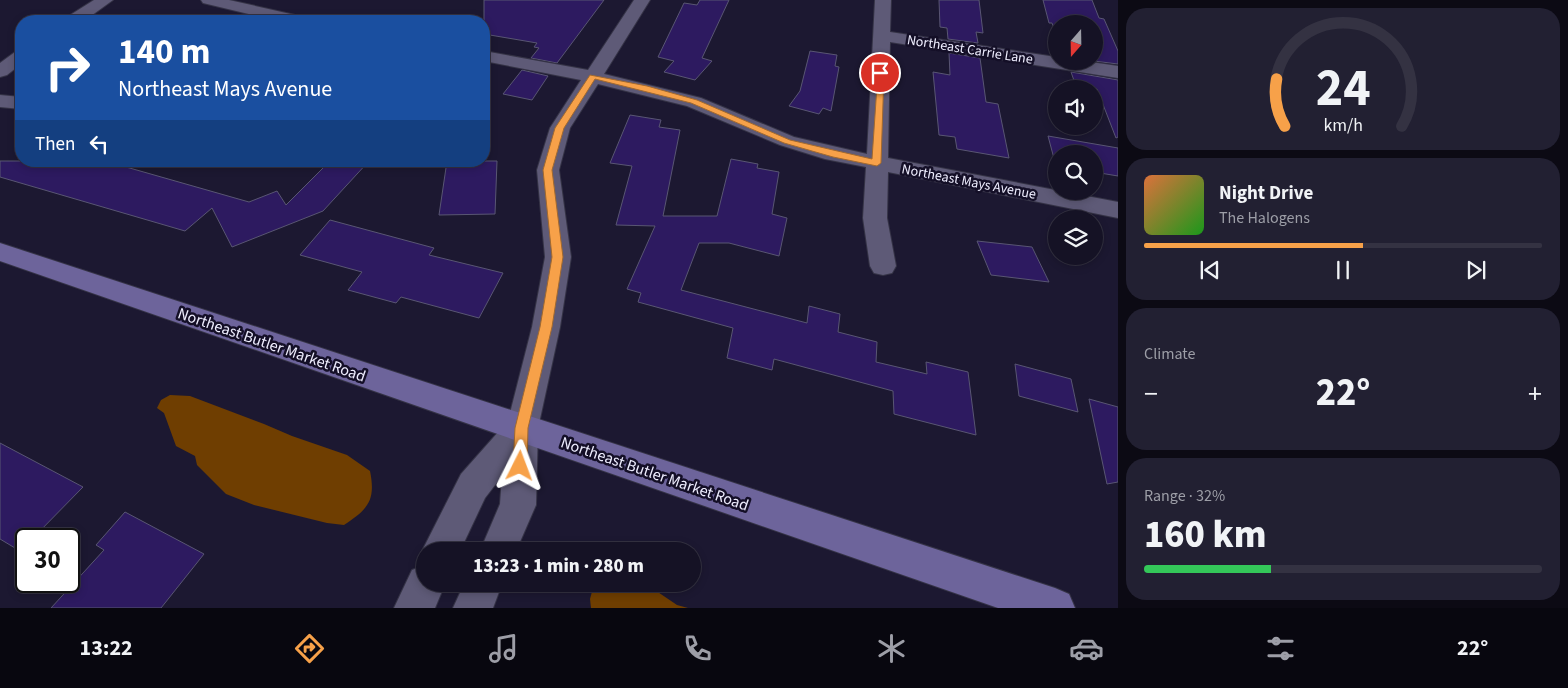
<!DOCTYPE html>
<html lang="en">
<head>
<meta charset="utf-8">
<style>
	:root { --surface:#151225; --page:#222032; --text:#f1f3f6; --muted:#9d9ea7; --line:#343242; --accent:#f7a149 }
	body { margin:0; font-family:"Source Sans 3",sans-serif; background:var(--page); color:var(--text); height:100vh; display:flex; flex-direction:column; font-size:19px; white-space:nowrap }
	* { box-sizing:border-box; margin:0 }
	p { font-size:16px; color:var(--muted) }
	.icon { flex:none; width:28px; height:28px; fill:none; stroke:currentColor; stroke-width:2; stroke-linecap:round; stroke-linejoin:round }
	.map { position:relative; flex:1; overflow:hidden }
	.panel { display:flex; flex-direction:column; gap:8px; padding:8px; background:#0c0a14; width:450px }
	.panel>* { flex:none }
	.banner { position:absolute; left:15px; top:15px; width:475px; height:152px; border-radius:20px; box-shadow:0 2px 8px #0003,0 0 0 1px var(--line); background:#1a4fa0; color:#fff; overflow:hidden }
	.needle { width:32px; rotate:200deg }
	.controls { position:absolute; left:1048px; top:15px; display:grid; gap:10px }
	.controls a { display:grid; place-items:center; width:55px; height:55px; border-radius:50%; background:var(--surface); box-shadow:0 2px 8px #0003,0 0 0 1px var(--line); font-size:25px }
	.speed { position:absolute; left:15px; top:528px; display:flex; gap:10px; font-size:25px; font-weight:700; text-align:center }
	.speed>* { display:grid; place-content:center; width:65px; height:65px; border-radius:50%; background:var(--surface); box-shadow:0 2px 8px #0003,0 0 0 1px var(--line); line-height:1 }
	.speed .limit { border:2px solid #111; border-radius:8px; background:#fff; color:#111 }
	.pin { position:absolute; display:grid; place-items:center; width:42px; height:42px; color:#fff; margin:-21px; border:2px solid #fff; border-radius:50%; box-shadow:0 1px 5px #0007 }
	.me { position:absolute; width:55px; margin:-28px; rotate:3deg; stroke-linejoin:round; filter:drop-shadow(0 0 4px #0008) }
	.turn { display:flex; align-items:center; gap:18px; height:105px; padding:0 20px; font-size:22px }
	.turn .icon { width:65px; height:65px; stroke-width:2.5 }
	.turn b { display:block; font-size:35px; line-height:42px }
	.then { display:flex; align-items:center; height:48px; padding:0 20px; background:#0003; gap:10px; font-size:19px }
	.big { font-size:38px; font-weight:800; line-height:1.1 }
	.panel .tile { flex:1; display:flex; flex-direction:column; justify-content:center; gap:8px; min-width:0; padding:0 18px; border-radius:20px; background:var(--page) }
	.panel .dial { align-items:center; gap:0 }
	.dial svg { height:130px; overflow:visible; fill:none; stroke:var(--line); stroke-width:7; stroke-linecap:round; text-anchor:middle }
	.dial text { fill:var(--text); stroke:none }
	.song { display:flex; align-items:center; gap:15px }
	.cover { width:60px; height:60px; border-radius:8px; background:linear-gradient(135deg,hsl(20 70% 55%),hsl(120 70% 35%)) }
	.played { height:5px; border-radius:2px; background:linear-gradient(90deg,var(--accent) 55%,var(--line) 55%) }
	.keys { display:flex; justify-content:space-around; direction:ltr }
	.heat { display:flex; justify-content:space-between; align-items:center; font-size:28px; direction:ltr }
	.charge { height:8px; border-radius:4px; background:linear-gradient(90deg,#34c759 32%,var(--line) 0) }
	.trip { position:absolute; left:416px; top:542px; width:285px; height:50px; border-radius:25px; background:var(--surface); box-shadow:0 2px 8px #0003,0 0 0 1px var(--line); font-weight:800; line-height:50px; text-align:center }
	.tab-bar { display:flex; height:80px; justify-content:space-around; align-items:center; background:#08070f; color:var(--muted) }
	.tab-bar .icon { width:35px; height:35px }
	.tab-bar .active { color:var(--accent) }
	.tab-bar b { font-size:22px; color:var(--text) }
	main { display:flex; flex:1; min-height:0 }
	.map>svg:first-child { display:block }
</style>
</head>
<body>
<main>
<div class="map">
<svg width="1118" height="608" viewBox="0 0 1118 608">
	<rect width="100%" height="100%" fill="#1c1831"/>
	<path fill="#6f3e01" d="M170,395L190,396L264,424L292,436L347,455L370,471C376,501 368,509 344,525L327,523L254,505L226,494L197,465L195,456L176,446L164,413L157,408L161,400Z
		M594,584H646L677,605L688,608H591L590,599Z"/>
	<path fill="#2d1a60" stroke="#595673" d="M484,0H604L557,63L531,58L539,48L534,47L537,43L484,34Z
		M700,0H729L702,58L712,61L695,80L664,72L674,61L658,57L684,3L697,5Z
		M939,0H979L983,33L976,32L978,43L948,39L947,28L940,27Z
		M1043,0H1092L1099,18L1104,19L1118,51V64L1094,61V24H1056V34L1052,23H1049Z
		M810,51L837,55L835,66L839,67L831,111L823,108L819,114L789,106L800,91Z
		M949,53L980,58L986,102L998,104L1009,158L957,149L955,137L939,135L933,72L950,75Z
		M522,70L548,76L532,100L503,94Z
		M1071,72L1118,80V137L1116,138L1097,89H1077Z
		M630,115L661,120L659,127L680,130L663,216H717L731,159L758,164L757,168L779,172L772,214L787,218L779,256L729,243H699L681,290L807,323L809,306L840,314L838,332L877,342L876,362L927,374L926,362L968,372L976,435L894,414L893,391L774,359L772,370L727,358L733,328L638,302L641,293L627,289L655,226L616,225L632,166L610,163Z
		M1048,136L1118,148V176L1094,172V154H1056V166Z
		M0,161H105L249,202L277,191L286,205L330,161H369L323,211L232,247L212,208L185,231L0,177Z
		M447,161H497L495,214L439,215Z
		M330,220L434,248L429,255L503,273L479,318L401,297L396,303L348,290L362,272L300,255Z
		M977,241L1032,247L1049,282L991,275Z
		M1015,364L1071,379L1078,412L1019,396Z
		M1089,399L1118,407V482L1107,484Z
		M0,443L83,487L32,539H26V545L20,551L0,539Z
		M125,512L204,554L161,608H51L104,550L96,545Z"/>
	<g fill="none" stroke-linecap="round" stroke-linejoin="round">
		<g stroke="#353346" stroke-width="2">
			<path id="street" d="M94,0H113L84,21H65L67,17Z
				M201,0H229L304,17L306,21H278L203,3Z
				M634,0H650L604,74L701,98L794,137L867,154L875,0H891L890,32L1056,57V61H1084L1118,66V78L890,42L888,158L1118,202V218L888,172L887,218L896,266L892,273L883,275L874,273L870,266L863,218L866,167L825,159L780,145L687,106L598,84L570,128L559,170L571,257L560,327L538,428L536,505L516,551H480L500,504L502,476L485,498L460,551H425V557L422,551L461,474L508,421L532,327L545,257L537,170L550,128L581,80L484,61V51L588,70Z
				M21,51V64L7,75L0,77V63L15,52Z
				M0,95L21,97V109L0,107Z
				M425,565V584H445L435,608H394L412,570Z
				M464,584H502L493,608H453Z"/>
		</g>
		<g stroke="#353346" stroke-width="2">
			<path id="secondary" d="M0,243L1055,588L1069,594L1075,608H998L0,261Z"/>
		</g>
		<use href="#street" fill="#5e5a77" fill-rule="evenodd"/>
		<use href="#secondary" fill="#6d649b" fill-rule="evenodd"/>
	</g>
	<path fill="#f7a149" stroke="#a1692f" d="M878,71L884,73L881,163L877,166L833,157L784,143L691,103L595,79L564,128L552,170L563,257L552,327L528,428L527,466L525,471L520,473L515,471L513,466L515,428L540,327L552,257L543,170L555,128L590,75L647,86L697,100L790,140L872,159Z"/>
	<g text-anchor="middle" stroke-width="5" stroke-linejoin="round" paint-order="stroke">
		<g font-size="14" fill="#eeedfe" stroke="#140f27">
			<text transform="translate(970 49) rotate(9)" y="5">Northeast Carrie Lane</text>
			<text transform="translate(969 181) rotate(11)" y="5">Northeast Mays Avenue</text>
		</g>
		<g font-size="16" fill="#eeedfe" stroke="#140f27">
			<text transform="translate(272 344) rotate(19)" y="6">Northeast Butler Market Road</text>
			<text transform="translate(655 473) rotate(19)" y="6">Northeast Butler Market Road</text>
		</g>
	</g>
</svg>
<div class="controls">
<a><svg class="needle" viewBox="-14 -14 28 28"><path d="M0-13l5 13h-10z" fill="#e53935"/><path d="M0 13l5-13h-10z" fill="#9d9ea7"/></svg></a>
<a><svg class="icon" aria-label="sound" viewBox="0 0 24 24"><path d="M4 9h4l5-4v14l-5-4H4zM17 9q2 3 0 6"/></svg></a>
<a><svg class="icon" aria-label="search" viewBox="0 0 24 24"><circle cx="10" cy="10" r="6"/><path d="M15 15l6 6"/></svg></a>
<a><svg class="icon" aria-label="layers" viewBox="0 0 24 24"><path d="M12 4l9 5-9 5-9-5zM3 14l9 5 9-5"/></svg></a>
</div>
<div class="speed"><div class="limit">30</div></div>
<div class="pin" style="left:880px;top:73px;background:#d93025"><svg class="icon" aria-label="arrive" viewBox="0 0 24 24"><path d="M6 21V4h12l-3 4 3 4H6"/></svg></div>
<svg class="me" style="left:520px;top:466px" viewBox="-20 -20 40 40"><path d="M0-17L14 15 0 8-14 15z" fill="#f7a149" stroke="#fff" stroke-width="4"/></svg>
<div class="trip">13:23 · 1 min · 280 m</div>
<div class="banner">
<div class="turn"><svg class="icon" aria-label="right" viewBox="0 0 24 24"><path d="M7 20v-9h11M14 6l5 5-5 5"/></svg><div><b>140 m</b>Northeast Mays Avenue</div></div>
<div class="then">Then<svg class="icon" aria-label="left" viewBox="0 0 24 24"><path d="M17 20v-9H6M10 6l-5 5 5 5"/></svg></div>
</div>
</div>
<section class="panel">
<div class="tile dial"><svg viewBox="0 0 100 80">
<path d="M14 69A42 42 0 1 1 86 69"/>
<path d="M14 69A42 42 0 0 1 9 40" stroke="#f7a149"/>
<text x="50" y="56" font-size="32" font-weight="700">24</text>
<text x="50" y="72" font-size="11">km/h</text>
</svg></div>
<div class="tile">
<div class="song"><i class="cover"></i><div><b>Night Drive</b><p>The Halogens</p></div></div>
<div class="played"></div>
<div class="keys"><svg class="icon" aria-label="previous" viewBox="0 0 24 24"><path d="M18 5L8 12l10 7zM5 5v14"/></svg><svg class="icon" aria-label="pause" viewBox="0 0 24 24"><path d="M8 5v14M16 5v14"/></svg><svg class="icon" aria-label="next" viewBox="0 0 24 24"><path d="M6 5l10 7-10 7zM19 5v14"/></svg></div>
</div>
<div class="tile"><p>Climate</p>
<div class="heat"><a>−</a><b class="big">22°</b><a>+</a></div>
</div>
<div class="tile"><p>Range · 32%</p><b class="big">160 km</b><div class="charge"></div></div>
</section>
</main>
<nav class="tab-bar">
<b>13:22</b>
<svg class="icon active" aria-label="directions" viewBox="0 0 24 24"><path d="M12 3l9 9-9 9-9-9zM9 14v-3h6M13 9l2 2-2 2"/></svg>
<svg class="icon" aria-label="music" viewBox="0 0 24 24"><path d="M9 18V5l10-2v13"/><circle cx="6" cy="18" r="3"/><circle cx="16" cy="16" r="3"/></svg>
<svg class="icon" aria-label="phone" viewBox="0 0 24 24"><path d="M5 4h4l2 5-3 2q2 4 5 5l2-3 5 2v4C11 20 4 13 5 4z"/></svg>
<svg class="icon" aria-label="climate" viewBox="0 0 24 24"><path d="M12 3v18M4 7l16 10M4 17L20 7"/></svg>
<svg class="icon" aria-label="car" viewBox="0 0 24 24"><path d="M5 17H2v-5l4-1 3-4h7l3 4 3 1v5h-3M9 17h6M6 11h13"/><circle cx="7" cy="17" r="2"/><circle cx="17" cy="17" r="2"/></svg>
<svg class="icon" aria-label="filters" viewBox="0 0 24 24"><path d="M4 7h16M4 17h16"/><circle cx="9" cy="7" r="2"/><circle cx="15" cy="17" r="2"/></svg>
<b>22°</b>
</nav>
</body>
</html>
